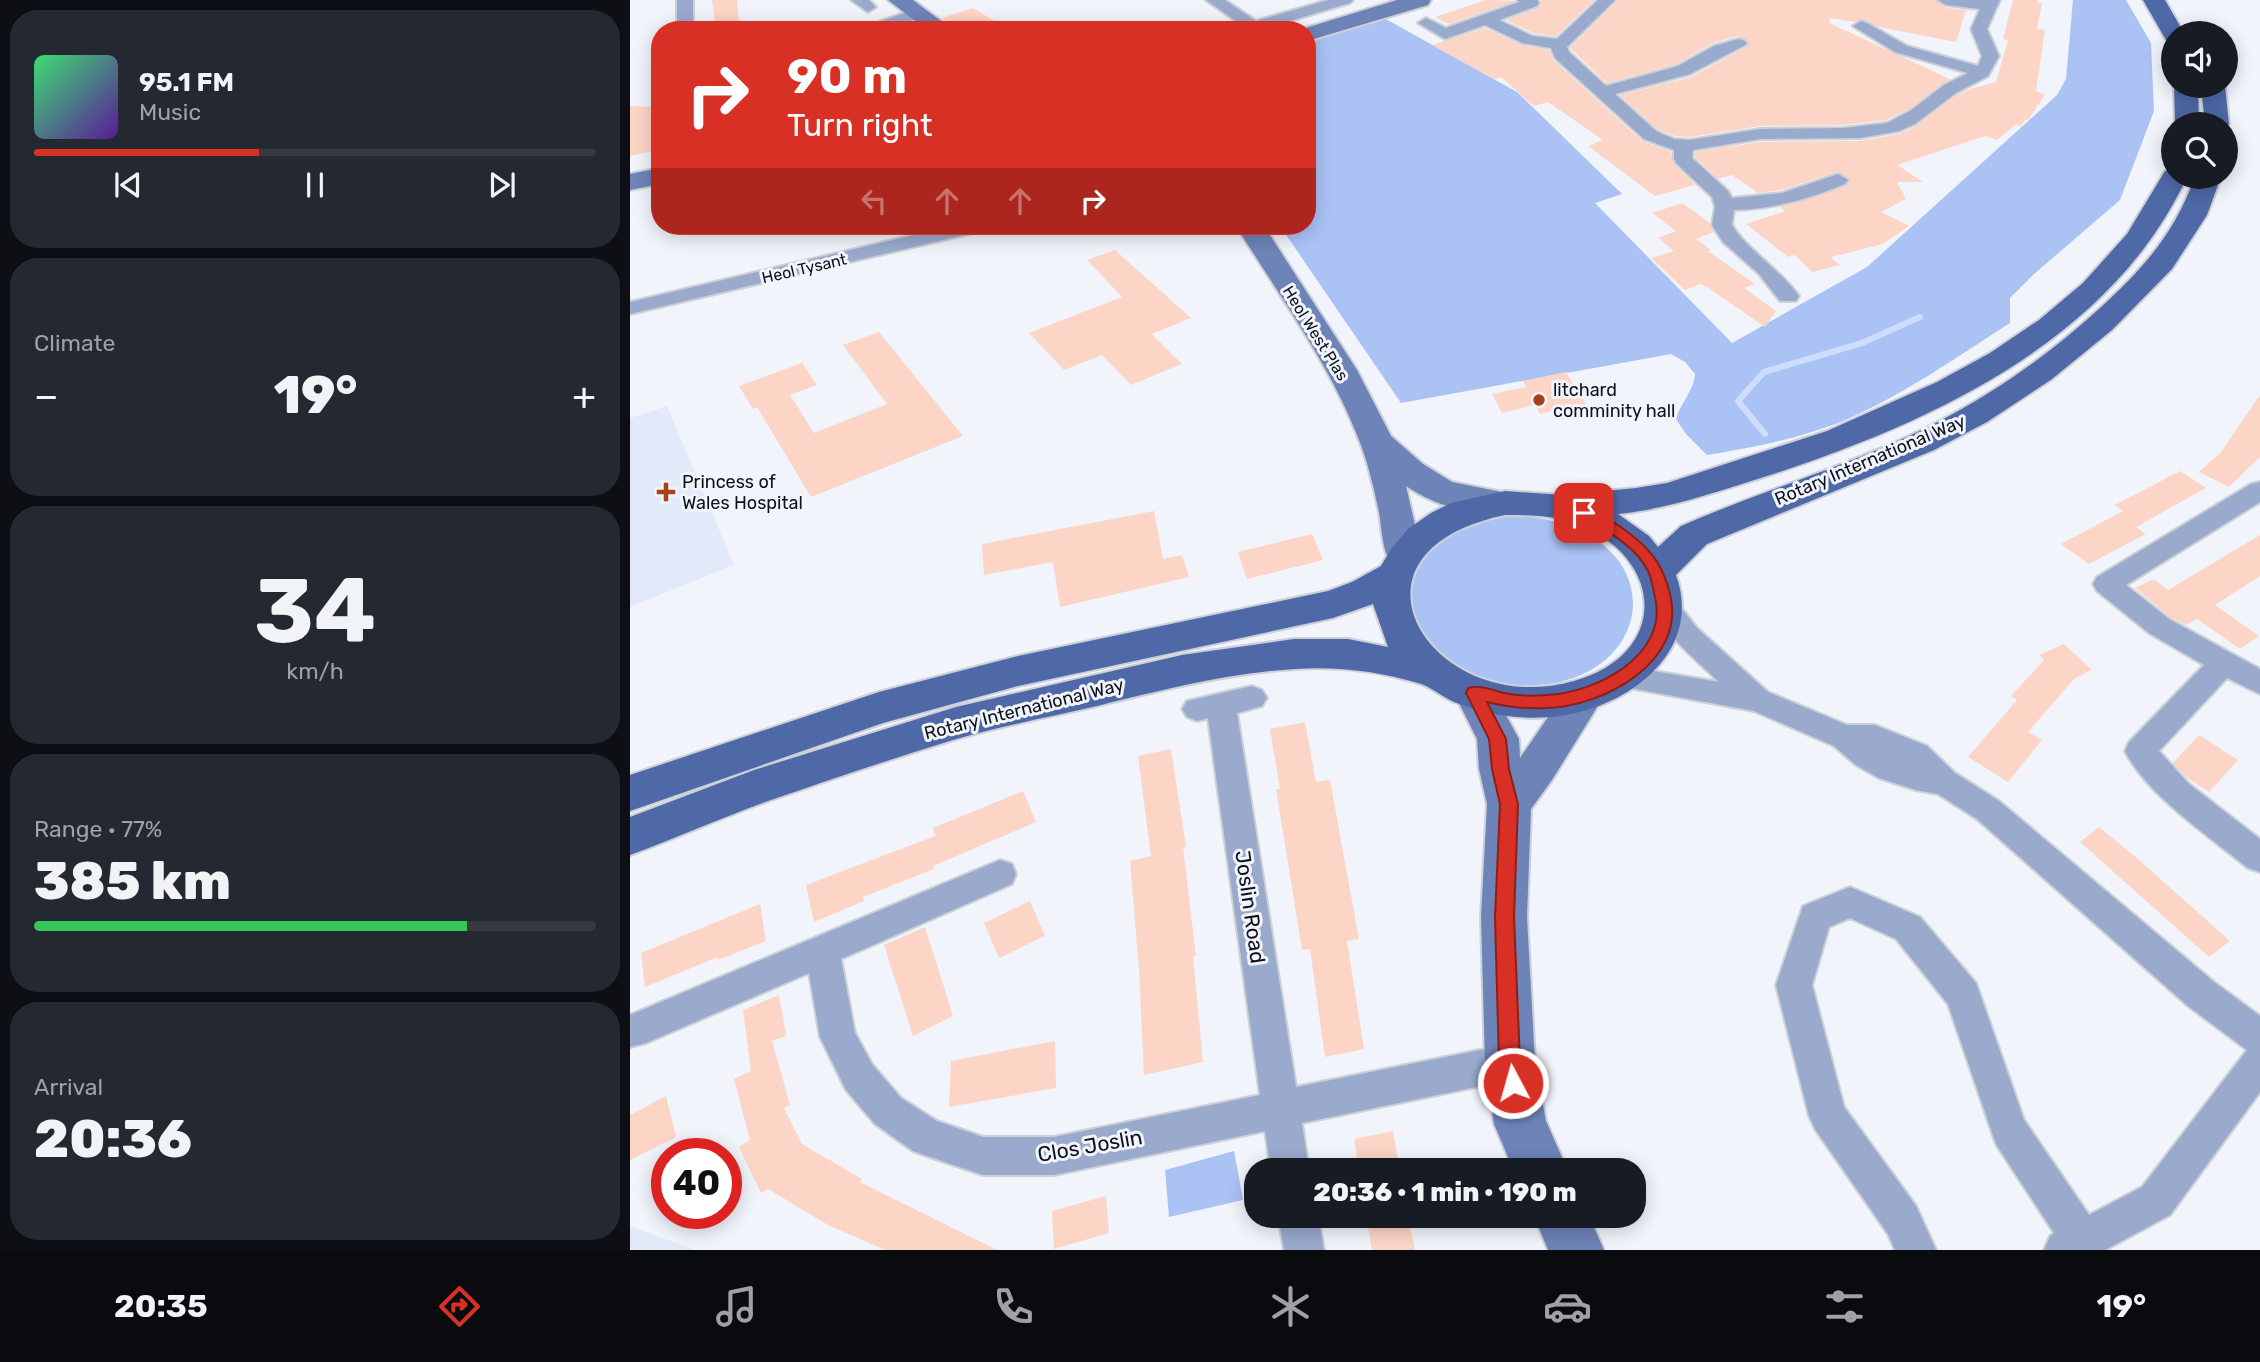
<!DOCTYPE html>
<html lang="en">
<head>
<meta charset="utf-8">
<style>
	:root { --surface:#171b24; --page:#242831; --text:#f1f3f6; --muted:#9ea1a6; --line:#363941; --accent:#d93025 }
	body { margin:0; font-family:Rubik,sans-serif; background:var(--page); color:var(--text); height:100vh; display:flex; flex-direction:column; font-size:26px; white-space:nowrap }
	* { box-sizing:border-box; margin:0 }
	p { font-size:23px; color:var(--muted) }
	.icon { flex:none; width:38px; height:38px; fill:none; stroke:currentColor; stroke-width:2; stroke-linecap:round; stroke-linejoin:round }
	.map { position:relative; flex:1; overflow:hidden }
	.details { display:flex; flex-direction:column; gap:10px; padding:10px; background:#0d0f14; width:630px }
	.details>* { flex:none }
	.top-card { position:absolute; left:21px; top:21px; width:665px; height:214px; border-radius:28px; box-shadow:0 4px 18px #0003; background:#d93025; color:#fff; overflow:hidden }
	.controls { position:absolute; left:1531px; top:21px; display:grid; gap:14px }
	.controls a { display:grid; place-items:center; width:77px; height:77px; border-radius:50%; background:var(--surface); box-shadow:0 4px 18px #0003; font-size:35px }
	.speed { position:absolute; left:21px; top:1138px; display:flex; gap:14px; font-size:35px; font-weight:700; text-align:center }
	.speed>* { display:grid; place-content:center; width:91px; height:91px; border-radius:50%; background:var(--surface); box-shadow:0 4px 18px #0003; line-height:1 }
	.speed .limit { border:10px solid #d22; background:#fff; color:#111 }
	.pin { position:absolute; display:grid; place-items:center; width:60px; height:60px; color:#fff; margin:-30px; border-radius:14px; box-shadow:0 4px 10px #0006 }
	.me { position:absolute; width:77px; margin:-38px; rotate:354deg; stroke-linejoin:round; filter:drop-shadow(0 0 5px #0008) }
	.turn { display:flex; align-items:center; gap:24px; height:147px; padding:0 21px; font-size:32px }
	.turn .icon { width:91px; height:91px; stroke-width:2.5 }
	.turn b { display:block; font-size:49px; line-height:60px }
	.lanes { display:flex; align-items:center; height:66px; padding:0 21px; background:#0003; justify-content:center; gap:35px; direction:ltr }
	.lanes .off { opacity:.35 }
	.big { font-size:52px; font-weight:800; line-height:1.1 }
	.details .card { flex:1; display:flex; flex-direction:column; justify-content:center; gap:10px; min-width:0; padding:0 24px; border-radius:28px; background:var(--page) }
	.details .dial { align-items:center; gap:0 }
	.dial b { font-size:91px; line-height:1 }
	.song { display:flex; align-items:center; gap:21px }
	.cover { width:84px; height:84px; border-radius:10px; background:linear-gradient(135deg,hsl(140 70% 55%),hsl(270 70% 35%)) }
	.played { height:7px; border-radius:4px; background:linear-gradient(90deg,var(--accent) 40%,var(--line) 40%) }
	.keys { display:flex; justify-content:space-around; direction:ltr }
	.heat { display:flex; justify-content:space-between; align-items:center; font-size:38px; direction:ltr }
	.charge { height:10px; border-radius:5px; background:linear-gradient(90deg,#34c759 77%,var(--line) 0) }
	.trip { position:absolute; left:614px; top:1158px; width:402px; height:70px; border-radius:28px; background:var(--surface); box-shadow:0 4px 18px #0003; font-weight:800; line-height:70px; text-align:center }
	.tab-bar { display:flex; height:112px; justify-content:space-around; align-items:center; background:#090b0e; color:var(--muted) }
	.tab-bar .icon { width:49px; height:49px }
	.tab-bar .on { color:var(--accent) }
	.tab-bar b { font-size:32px; color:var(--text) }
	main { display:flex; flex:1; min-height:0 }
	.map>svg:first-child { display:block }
</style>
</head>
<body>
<main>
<section class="details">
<div class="card">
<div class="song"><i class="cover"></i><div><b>95.1 FM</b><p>Music</p></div></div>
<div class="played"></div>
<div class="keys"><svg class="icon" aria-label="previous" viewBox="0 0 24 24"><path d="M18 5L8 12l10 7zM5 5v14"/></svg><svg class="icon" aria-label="pause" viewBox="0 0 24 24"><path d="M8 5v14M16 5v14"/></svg><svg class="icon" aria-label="next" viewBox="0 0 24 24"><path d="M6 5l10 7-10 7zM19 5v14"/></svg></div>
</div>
<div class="card"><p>Climate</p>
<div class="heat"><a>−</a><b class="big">19°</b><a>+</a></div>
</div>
<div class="card dial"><b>34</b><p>km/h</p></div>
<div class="card"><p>Range · 77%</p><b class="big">385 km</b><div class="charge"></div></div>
<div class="card"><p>Arrival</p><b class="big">20:36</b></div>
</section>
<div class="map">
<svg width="1630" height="1250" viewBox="0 0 1630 1250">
	<rect width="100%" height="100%" fill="#f1f4fb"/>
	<path fill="#e2eaf9" d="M37,406L104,565L0,607V418Z
		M0,1226L65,1250H0Z"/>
	<path fill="#abc2f5" d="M1443,0H1496L1521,43L1524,111L1490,200L1404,274L1380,298V323C1324,359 1269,398 1208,423C1166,439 1122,448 1077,455L1056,434L1046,419C1051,402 1064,391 1065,374L1055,362L1041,354L771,403L650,226H677V34L745,13L887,92L992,194L965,203L1102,343L1237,267L1427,95L1436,79Z
		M883,515C1059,526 1028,702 877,684C859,681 836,678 821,667C804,653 789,632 774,616C777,601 778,569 785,557C796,536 860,516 883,515Z
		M604,1151L613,1200L539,1217L535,1170Z"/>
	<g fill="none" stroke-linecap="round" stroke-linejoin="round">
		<path stroke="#ceddfe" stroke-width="6" d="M1135,434L1108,401L1134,372L1232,343L1290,317"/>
	</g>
	<path fill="#fdd5c7" d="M82,0H107L110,30H86Z
		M856,0L885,1L819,24L805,17Z
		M910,0H964L926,36L903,33L876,20L908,8L911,4Z
		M988,0H1306L1316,8L1336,10L1326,42L1249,27L1232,19L1224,22L1200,18L1199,23L1320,79L1279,109L1256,120L1213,125L1130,126L1060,137L1045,136L1027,129L990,95L1061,77L1118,46L1119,43L1108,36L1083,43L1047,64L977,83L940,48Z
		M1383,0H1408V3H1412L1407,29L1415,30L1406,91L1415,95L1398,120L1396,119L1391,126L1385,125L1367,140L1355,136L1267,165L1293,182H1267L1276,199L1251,212L1279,226L1253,244L1201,257L1210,265L1182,272L1165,255L1158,257L1116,224L1155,211L1150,207L1216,186L1219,178L1207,172L1151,190L1128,193L1102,175L1088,179L1065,157V152L1130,142L1230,141L1269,134L1286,126L1327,95L1340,89L1366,82L1378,40L1373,39Z
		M343,8L379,30H326L312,18Z
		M855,28L891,45L919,50L923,60L1012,141L1041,152L1044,164L1065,185L1025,196L958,146L973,140L918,102L904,106L871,77L864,79L802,45Z
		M0,106L30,107V150L0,156Z
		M1052,203L1080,223L1084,232L1066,239L1081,250L1078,251L1125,284L1114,288L1146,311L1135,327L1077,287L1071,284L1055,290L1021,258L1044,251L1028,238L1046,231L1022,213Z
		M485,250L561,318L522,334L552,364L501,385L472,355L434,370L399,333L492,297L457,260Z
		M249,332L333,436L181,497L127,407L123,409L109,386L172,363L187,385L160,395L184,433L257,404L213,345Z
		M936,372L961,412L927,420L922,411L910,414L905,405L872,413L862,394L896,387L893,381Z
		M1630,395V457L1599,487L1569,472L1591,452Z
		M1550,471L1576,488L1506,527L1516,534L1459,564L1431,544L1493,511L1485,505Z
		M524,511L533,559L552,555L559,577L430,607L423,562L354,575L352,544Z
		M682,534L693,560L617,579L608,552Z
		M1630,535V576L1585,605L1629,636L1610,649L1567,619L1556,625L1540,617L1505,588L1524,579L1538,590Z
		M1434,644L1462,670L1445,678L1398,732L1412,740L1378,782L1338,757L1387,700L1381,696L1414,660L1409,655Z
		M675,722L686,782L700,780L729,939L717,941L734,1049L695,1057L680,949L672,950L646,789H650L640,729Z
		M1569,735L1608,760L1579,792L1556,777L1543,763Z
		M541,749L556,847H553L566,956L563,957L573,1062L514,1075L509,970L500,861L521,856L508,756Z
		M393,791L406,822L303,866L304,869L233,897L234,901L184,922L176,885L305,836L303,828Z
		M1469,827L1508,859L1600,941L1579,957L1450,842Z
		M400,901L415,936L369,958L354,923Z
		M130,904L136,941L88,960V957L15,987L11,953Z
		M295,927L323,1016L283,1036L254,945Z
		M149,995L156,1036L142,1041L160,1105L154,1108L172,1144L232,1179L230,1182L367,1250H255L198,1225L138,1189L131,1193L109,1147L120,1140L104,1079L121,1071L113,1010Z
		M425,1041L426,1088L319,1107L321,1061Z
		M36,1096L46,1137L0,1160V1115Z
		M763,1131L770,1171H729L724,1139Z
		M476,1196L479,1233L424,1249L422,1211Z
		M736,1216H778L785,1250H742Z"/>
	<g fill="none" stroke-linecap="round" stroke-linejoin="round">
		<g stroke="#ccd0d7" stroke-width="4">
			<path id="street" d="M47,0H63V30H47Z
				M221,0H239L246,7L238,12Z
				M576,0H595L626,21L698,0H723L720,3L636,28L638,30H619Z
				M887,0H907L909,3L907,6L869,20L902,36L927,39L968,0H985L937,47L939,52L976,86L1048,66L1084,46L1109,39L1115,41L1117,44L1060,74L985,94L1026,131L1044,139L1060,140L1130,129L1213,128L1257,123L1280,111L1314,85L1338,73L1265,52L1223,26L1231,21L1237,23L1277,46L1348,66L1352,56L1341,29L1350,9L1316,5L1308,0H1370L1357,29L1369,56L1358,76L1326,93L1285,124L1269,131L1230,138L1130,139L1063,150L1062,158L1098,191L1102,198L1152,193L1208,174L1218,180L1215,184C1179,199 1143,209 1104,210L1102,225C1118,251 1150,269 1169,296L1166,301H1150L1129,274L1093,242L1082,225L1085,207L1082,197L1046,163L1044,159V150L1014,139L925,58L921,48L892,43L855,25L815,39L788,23L796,18L816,28L889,2Z
				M288,8L296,13L294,16L257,30H233L235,27Z
				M322,226H357L354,230L347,232L0,314V302Z
				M1630,482V502L1496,585L1539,619L1630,669V694L1597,678L1529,751L1559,784L1630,839V872L1618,868C1580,837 1517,795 1495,751L1499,742L1574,665L1519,633L1467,591L1463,584L1467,577L1621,484Z
				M1035,597L1045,600L1067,628L1138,692L1217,725H1245L1297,746L1325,773L1369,801L1584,982L1630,1016V1092L1540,1215L1475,1250H1414L1420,1236L1424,1233L1366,1144L1318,1004L1266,939L1220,918L1199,927L1182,985L1214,1107L1286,1206L1306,1250H1265L1258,1234L1185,1129L1179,1116L1146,985L1173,906L1220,887L1290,917L1346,983L1394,1120L1459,1215L1512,1187L1617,1050L1558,1006L1347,819L1308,794L1286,790L1249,778L1226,765L1204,746L1124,711L984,685L979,677L984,669L994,666L1089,682C1065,659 1038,637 1021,607L1025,600Z
				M622,686L632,690L637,698L632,706L607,713L666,1087L880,1044L893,1049L898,1062L893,1075L880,1080L672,1123L679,1171H641L635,1131L424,1175H353L297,1156L283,1151L245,1124L216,1090L190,1037L179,973L16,1043L0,1047V1015L370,860L382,864L386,874L382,884L211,959L225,1033L242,1064L271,1098L307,1121L353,1137H424L630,1095L578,718L567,721L557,717L552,709L557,701Z
				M648,1216H688L694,1250H654Z"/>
		</g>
		<g stroke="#ccd0d7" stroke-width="4">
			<path id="secondary" d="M258,0H283L323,30H297Z
				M767,0H801L798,5L677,41V30H669Z
				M30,168V184L0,190V174Z
				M606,226H634L727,370L761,436L793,464L822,482L887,495L893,503L887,511C853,521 805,506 776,486L792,555L787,564L774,568L761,564C752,549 752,530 749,512C744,489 738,462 729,440C700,364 649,295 606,226Z
				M844,677L858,682L889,739L890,758L940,685L954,680L968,685L974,696L922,780L901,809L897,917L905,1062L916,1121L938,1171H884L864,1124L855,1062L851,917L857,804L849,769L847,739L824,693L830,682Z
				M904,1216H959L974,1250H918Z"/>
		</g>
		<g stroke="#ccd0d7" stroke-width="4">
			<path id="primary" d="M1513,0H1535L1554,33H1544V42L1536,40Z
				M1544,86H1568L1569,124H1545Z
				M1571,86H1595L1599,124L1596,129V124H1575Z
				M1544,169V177H1557C1481,341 1300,423 1137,476C1088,491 1039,509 988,514L1019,536L1028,547L1051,526C1126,493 1205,470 1279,436C1349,404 1413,360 1469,309C1514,268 1544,234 1565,177H1591L1577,215L1542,269L1482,330L1422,379L1357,422L1304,450L1077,544L1046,575C1070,641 1017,692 957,710C913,723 867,719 824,702C812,697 800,686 788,683C749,671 705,666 665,669C598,673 532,690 467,706C420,717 370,726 323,740C261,759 199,780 138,801C91,818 46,838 0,855V817L124,770L326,707L552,655L664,639H718L758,647L743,604L703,618L388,686L253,723L0,811V775L249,692L388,656L698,591L722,582L751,566L761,549L778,529L801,513L821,503L875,491L933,495L1006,488L1037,483L1197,431L1307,382L1360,353L1409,320L1453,283L1497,234L1535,171ZM875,515C901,515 929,515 953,526C1038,565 1035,656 944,681C804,721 694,553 875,515Z"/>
		</g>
		<use href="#street" fill="#99aacd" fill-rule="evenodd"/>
		<use href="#secondary" fill="#6e84b8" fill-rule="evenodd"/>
		<use href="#primary" fill="#4f69a8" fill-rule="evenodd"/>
	</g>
	<path fill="#d93025" stroke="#8d1f18" stroke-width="2" d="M954,508C973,514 988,524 1004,537C1024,553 1034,569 1040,594C1057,662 973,707 915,708C895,709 877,707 857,702L876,739L879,769L888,804L884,917L890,1062L894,1083L891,1090L883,1093L876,1090L869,1062L865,917L870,804L862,769L859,739L836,693L838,688C851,684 866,692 880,694C891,696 905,696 917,695C965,693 1039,656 1025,597C1023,589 1022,579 1018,571C1006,546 974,528 948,516L946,513Z"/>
	<g fill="#a74218" stroke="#f1f4fb" stroke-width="2.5">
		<circle cx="909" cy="400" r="7"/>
		<path d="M32.5 481.5h7v7h7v7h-7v7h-7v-7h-7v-7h7z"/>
	</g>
	<g text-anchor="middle" stroke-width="6" stroke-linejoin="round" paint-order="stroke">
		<g font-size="16" fill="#0c111b" stroke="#f1f4fb">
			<text transform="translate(174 268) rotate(-13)" y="6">Heol Tysant</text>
			<text transform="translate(686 333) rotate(58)" y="6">Heol West Plas</text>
		</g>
		<g font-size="18" fill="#0c111b" stroke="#f1f4fb" text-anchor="start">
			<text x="923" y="396">litchard<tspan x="923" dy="21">comminity hall</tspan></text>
			<text x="52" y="488">Princess of<tspan x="52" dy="21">Wales Hospital</tspan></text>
		</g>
		<g font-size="18" fill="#0c111b" stroke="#f1f4fb">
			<text transform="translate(1240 460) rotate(-23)" y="6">Rotary International Way</text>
			<text transform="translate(394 709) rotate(-14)" y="6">Rotary International Way</text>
		</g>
		<g font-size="21" fill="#0c111b" stroke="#f1f4fb">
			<text transform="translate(620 907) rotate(82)" y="7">Joslin Road</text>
			<text transform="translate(460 1146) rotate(-10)" y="7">Clos Joslin</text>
		</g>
	</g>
</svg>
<div class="controls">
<a><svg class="icon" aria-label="sound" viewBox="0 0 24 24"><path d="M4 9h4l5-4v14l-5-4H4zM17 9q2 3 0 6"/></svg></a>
<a><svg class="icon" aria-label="search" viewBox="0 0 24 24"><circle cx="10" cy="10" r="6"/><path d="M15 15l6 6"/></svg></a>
</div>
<div class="speed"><div class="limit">40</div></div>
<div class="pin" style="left:954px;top:513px;background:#d93025"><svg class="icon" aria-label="arrive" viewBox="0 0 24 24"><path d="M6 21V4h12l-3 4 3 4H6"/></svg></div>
<svg class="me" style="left:883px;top:1083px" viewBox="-20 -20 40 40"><circle r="17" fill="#d93025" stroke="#fff" stroke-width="3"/><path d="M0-11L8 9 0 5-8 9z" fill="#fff"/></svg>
<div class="trip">20:36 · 1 min · 190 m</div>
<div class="top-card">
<div class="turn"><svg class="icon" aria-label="right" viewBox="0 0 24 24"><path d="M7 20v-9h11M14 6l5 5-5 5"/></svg><div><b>90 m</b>Turn right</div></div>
<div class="lanes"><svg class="icon off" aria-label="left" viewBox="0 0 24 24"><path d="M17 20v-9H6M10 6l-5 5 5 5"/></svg><svg class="icon off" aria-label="ahead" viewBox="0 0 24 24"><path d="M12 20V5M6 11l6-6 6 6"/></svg><svg class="icon off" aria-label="ahead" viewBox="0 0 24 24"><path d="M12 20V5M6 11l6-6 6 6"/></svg><svg class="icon" aria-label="right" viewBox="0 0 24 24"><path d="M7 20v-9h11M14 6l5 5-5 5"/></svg></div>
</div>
</div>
</main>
<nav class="tab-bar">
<b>20:35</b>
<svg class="icon on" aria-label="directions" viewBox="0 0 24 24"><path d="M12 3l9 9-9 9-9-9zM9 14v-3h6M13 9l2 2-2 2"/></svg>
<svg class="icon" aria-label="music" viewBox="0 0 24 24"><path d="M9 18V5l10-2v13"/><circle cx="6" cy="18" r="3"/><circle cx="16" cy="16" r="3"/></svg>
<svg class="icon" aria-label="phone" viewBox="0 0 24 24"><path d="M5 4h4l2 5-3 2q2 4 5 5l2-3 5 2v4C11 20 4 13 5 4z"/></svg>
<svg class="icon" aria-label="climate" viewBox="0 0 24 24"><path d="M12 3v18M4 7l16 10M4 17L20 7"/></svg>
<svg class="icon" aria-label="car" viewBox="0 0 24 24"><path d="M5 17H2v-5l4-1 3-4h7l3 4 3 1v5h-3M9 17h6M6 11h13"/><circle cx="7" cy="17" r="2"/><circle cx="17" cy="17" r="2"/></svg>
<svg class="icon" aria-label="filters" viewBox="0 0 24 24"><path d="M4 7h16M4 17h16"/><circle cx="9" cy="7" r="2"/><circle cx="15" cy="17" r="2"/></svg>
<b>19°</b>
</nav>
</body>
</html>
